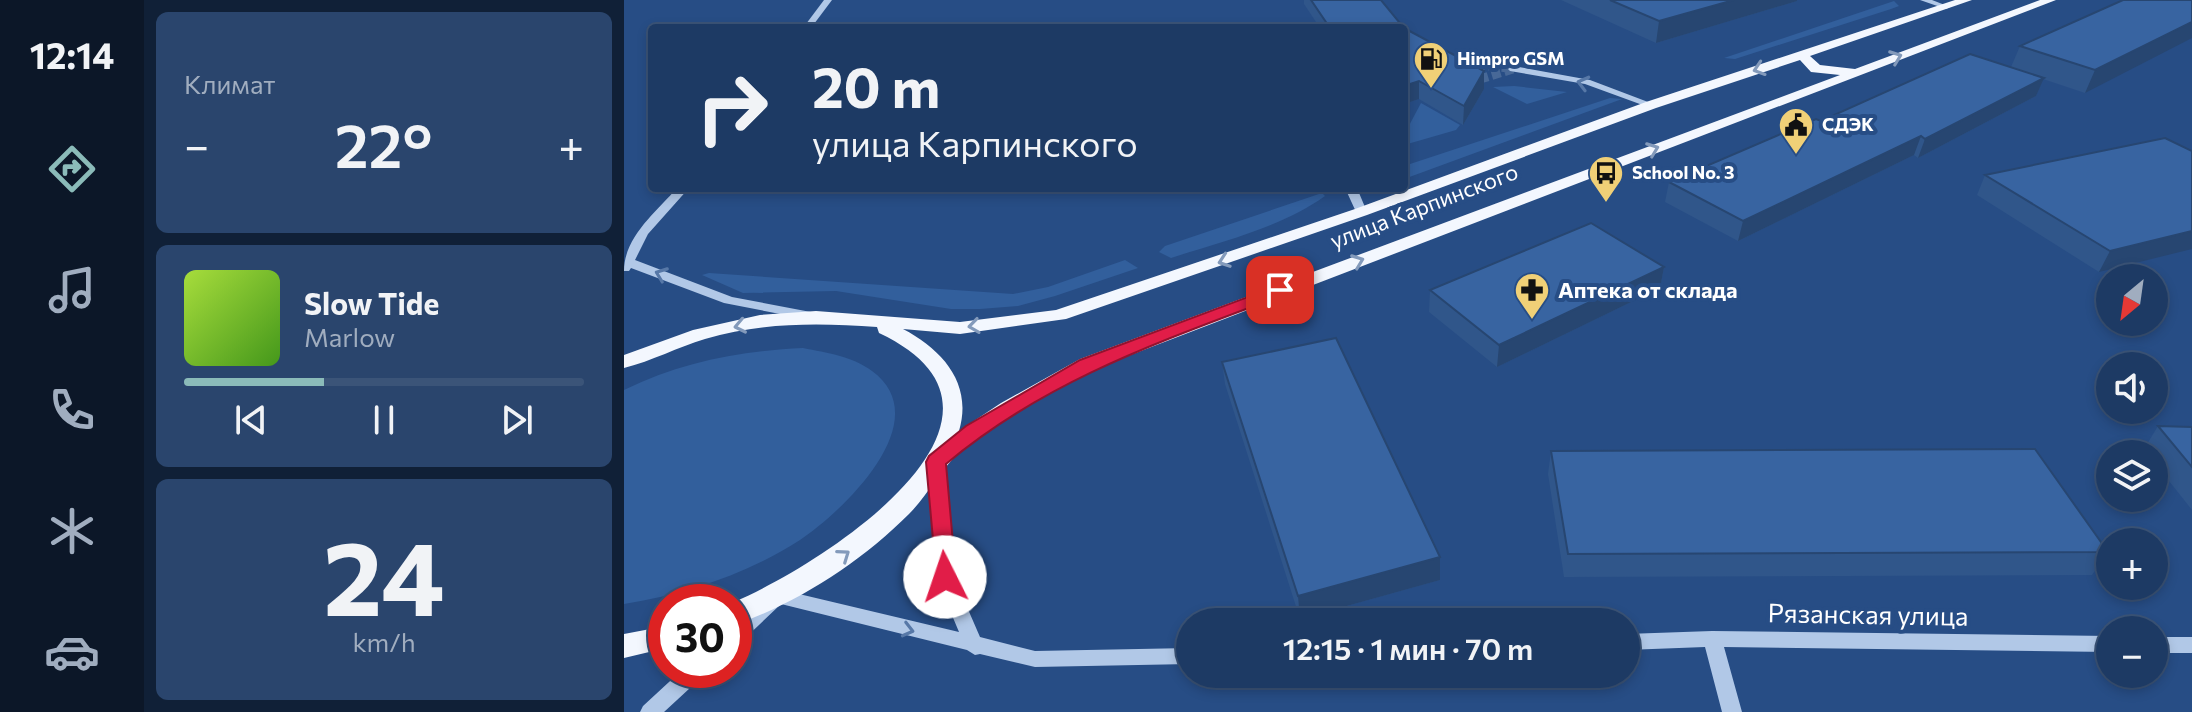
<!DOCTYPE html>
<html lang="ru">
<head>
<meta charset="utf-8">
<style>
	:root { --surface:#1d3a64; --page:#2a456d; --text:#f1f3f6; --muted:#a0adbf; --line:#3b5478; --accent:#8bbbb9 }
	body { margin:0; font-family:Commissioner,sans-serif; background:var(--page); color:var(--text); height:100vh; display:flex; flex-direction:column; font-size:30px; white-space:nowrap }
	* { box-sizing:border-box; margin:0 }
	p { font-size:26px; color:var(--muted) }
	.icon { flex:none; width:44px; height:44px; fill:none; stroke:currentColor; stroke-width:2; stroke-linecap:round; stroke-linejoin:round }
	.map { position:relative; flex:1; overflow:hidden }
	.panel { display:flex; flex-direction:column; gap:12px; padding:12px; background:#102037; width:480px }
	.panel>* { flex:none }
	.top-card { position:absolute; left:24px; top:24px; width:760px; height:168px; border-radius:8px; box-shadow:0 4px 12px #0003,0 0 0 2px var(--line); background:#1d3a64; color:var(--text); overflow:hidden }
	.needle { width:52px; rotate:209deg }
	.fabs { position:absolute; left:1472px; top:264px; display:grid; gap:16px }
	.fabs a { display:grid; place-items:center; width:72px; height:72px; border-radius:50%; background:var(--surface); box-shadow:0 4px 12px #0003,0 0 0 2px var(--line); font-size:40px }
	.speed { position:absolute; left:24px; top:584px; display:flex; gap:16px; font-size:40px; font-weight:700; text-align:center }
	.speed>* { display:grid; place-content:center; width:104px; height:104px; border-radius:50%; background:var(--surface); box-shadow:0 4px 12px #0003,0 0 0 2px var(--line); line-height:1 }
	.speed .limit { border:12px solid #d22; background:#fff; color:#111 }
	.pin { position:absolute; display:grid; place-items:center; width:68px; height:68px; color:#fff; margin:-34px; border-radius:16px; box-shadow:0 4px 12px #0006 }
	.me { position:absolute; width:88px; margin:-44px; rotate:356deg; stroke-linejoin:round; filter:drop-shadow(0 0 6px #0008) }
	.turn { display:flex; align-items:center; gap:28px; height:168px; padding:0 32px; font-size:36px }
	.turn .icon { width:104px; height:104px; stroke-width:2.5 }
	.turn b { display:block; font-size:56px; line-height:68px }
	.big { font-size:60px; font-weight:600; line-height:1.1 }
	.panel .widget { flex:1; display:flex; flex-direction:column; justify-content:center; gap:12px; min-width:0; padding:0 28px; border-radius:12px; background:var(--page) }
	.panel .dial { align-items:center; gap:0 }
	.dial b { font-size:104px; line-height:1 }
	.song { display:flex; align-items:center; gap:24px }
	.cover { width:96px; height:96px; border-radius:12px; background:linear-gradient(135deg,hsl(80 70% 55%),hsl(100 70% 35%)) }
	.played { height:8px; border-radius:4px; background:linear-gradient(90deg,var(--accent) 35%,var(--line) 35%) }
	.keys { display:flex; justify-content:space-around; direction:ltr }
	.heat { display:flex; justify-content:space-between; align-items:center; font-size:44px; direction:ltr }
	.trip { position:absolute; left:552px; top:608px; width:464px; height:80px; border-radius:40px; background:var(--surface); box-shadow:0 4px 12px #0003,0 0 0 2px var(--line); font-weight:600; line-height:80px; text-align:center }
	main { display:flex; flex:1; min-height:0 }
	.dock { display:flex; flex-direction:column; width:144px; justify-content:space-around; align-items:center; background:#0c1728; color:var(--muted) }
	.dock .icon { width:56px; height:56px }
	.dock .active { color:var(--accent) }
	.dock b { font-size:36px; color:var(--text) }
	.map>svg:first-child { display:block }
</style>
</head>
<body>
<main>
<nav class="dock">
<b>12:14</b>
<svg class="icon active" aria-label="directions" viewBox="0 0 24 24"><path d="M12 3l9 9-9 9-9-9zM9 14v-3h6M13 9l2 2-2 2"/></svg>
<svg class="icon" aria-label="music" viewBox="0 0 24 24"><path d="M9 18V5l10-2v13"/><circle cx="6" cy="18" r="3"/><circle cx="16" cy="16" r="3"/></svg>
<svg class="icon" aria-label="phone" viewBox="0 0 24 24"><path d="M5 4h4l2 5-3 2q2 4 5 5l2-3 5 2v4C11 20 4 13 5 4z"/></svg>
<svg class="icon" aria-label="climate" viewBox="0 0 24 24"><path d="M12 3v18M4 7l16 10M4 17L20 7"/></svg>
<svg class="icon" aria-label="car" viewBox="0 0 24 24"><path d="M5 17H2v-5l4-1 3-4h7l3 4 3 1v5h-3M9 17h6M6 11h13"/><circle cx="7" cy="17" r="2"/><circle cx="17" cy="17" r="2"/></svg>
</nav>
<section class="panel">
<div class="widget"><p>Климат</p>
<div class="heat"><a>−</a><b class="big">22°</b><a>+</a></div>
</div>
<div class="widget">
<div class="song"><i class="cover"></i><div><b>Slow Tide</b><p>Marlow</p></div></div>
<div class="played"></div>
<div class="keys"><svg class="icon" aria-label="previous" viewBox="0 0 24 24"><path d="M18 5L8 12l10 7zM5 5v14"/></svg><svg class="icon" aria-label="pause" viewBox="0 0 24 24"><path d="M8 5v14M16 5v14"/></svg><svg class="icon" aria-label="next" viewBox="0 0 24 24"><path d="M6 5l10 7-10 7zM19 5v14"/></svg></div>
</div>
<div class="widget dial"><b>24</b><p>km/h</p></div>
</section>
<div class="map">
<svg width="1568" height="712" viewBox="0 0 1568 712">
	<rect width="100%" height="100%" fill="#274d85"/>
	<path fill="#325f9c" d="M1270,1L1275,6L1267,9L1111,59L1100,58Z
		M890,86L943,92L903,104L869,87Z
		M986,98L998,99L780,179V166Z
		M797,103L836,125L832,130L780,145V135Z
		M698,193L701,196C656,228 599,241 547,258L535,252L541,246Z
		M501,260L514,268L431,296L394,306L356,309H327L212,291L119,293L78,275L85,273L389,294L424,287Z
		M179,348C203,353 228,356 248,371C315,420 219,511 176,540C123,574 62,594 0,604V390C57,362 116,351 179,348Z"/>
	<g fill="none" stroke-linecap="round" stroke-linejoin="round">
		<path stroke="#476897" stroke-width="9" stroke-dasharray="9 4" stroke-linecap="butt" d="M826,62L885,68
			M843,83L889,69"/>
		<path fill="#b1c8e7" fill-rule="evenodd" d="M200,0H208L187,28H179Z
			M1296,0H1308L1326,7L1322,9Z
			M889,66L966,80L1032,105L1024,107L961,84L886,71L884,69Z
			M53,188H65L24,234L11,260L108,297L192,313L194,316L192,319L187,320L100,303L7,268L5,271H0C0,237 32,212 53,188Z
			M721,188H733L743,212L741,214H733Z
			M312,456L318,458L320,462L330,577L356,637L411,651L566,648V664L411,667L356,654L351,655L343,650L157,604L117,642L110,644V624L148,591L154,589L335,632L312,577L304,462L306,458Z
			M1088,631L1486,636V652L1100,647L1118,712H1098L1081,647L1002,650V634Z
			M1530,637H1568V653H1530Z
			M58,670H82L79,676L40,712H16L19,706Z"/>
		<path fill="#f3f7fe" fill-rule="evenodd" d="M1331,0H1348L1186,56L1196,65L1231,69L1416,0H1432L470,369C424,394 375,418 335,453C315,471 304,495 285,514C237,562 174,603 110,625V602C197,565 431,416 255,333L253,327C195,323 139,322 81,339C54,347 28,361 0,368V355L69,330L136,315L192,311L336,322L432,310L731,209L1022,102ZM1176,60L1187,72L1216,75L456,359L377,403L335,431C349,384 319,350 279,329L336,334L442,319L743,215L1032,108Z
			M42,626V648L0,658V634Z"/>
	</g>
	<path fill="#30568a" d="M680,0H757L780,28H696L680,4Z
		M937,0H1173V1L1032,43Z
		M1568,0L1461,93L1419,79L1412,96L1294,158L1290,155L1114,241L1041,202L1045,182L1197,121L1387,67L1396,46Z
		M780,28L860,71V89L839,125L795,99L780,104Z
		M1568,151L1475,272L1353,195L1361,175Z
		M1040,267L1036,288L873,367L805,312L806,290Z
		M598,362L816,580L676,619L601,384Z
		M1534,426L1568,427V510L1530,462V454H1524L1520,449Z
		M927,451L1484,552L1468,575L940,577L924,474Z"/>
	<path fill="#274671" d="M1110,0H1173V1L1032,43L1035,21Z
		M1568,22V38L1461,93L1471,70Z
		M860,71V89L839,125L840,106Z
		M1420,78L1412,96L1294,158L1301,139Z
		M795,81V99L780,104V86Z
		M1297,136L1290,155L1114,241L1119,221Z
		M1568,231V249L1475,272L1486,251Z
		M1040,267L1036,288L873,367L875,345Z
		M816,557V580L676,619L674,596Z"/>
	<path fill="#3864a1" stroke="#274671" stroke-width="2" d="M687,0H757L780,28H706Z
		M986,0H1110L1035,21Z
		M1499,0H1568V22L1471,70L1396,46Z
		M780,28L860,71L840,106L795,81L780,86Z
		M1346,54L1420,78L1301,139L1297,136L1119,221L1045,182L1192,119L1197,121Z
		M1541,138L1568,151V231L1486,251L1361,175Z
		M967,223L1040,267L875,345L806,290Z
		M712,338L816,557L674,596L598,362Z
		M1534,426L1568,427V467Z
		M1411,449L1484,552L944,554L927,451Z"/>
	<defs><path id="oneway-chevron" d="M-2-3.5L2.5 0L-2 3.5" fill="none" stroke-width="1.6" stroke-linecap="round" stroke-linejoin="round" transform="scale(2)"/></defs>
	<g stroke="#839abb">
		<use href="#oneway-chevron" transform="translate(1272 57) rotate(-21)"/>
		<use href="#oneway-chevron" transform="translate(1135 69) rotate(162)"/>
		<use href="#oneway-chevron" transform="translate(1029 149) rotate(-21)"/>
		<use href="#oneway-chevron" transform="translate(600 261) rotate(161)"/>
		<use href="#oneway-chevron" transform="translate(734 261) rotate(-21)"/>
		<use href="#oneway-chevron" transform="translate(116 326) rotate(168)"/>
		<use href="#oneway-chevron" transform="translate(350 326) rotate(172)"/>
		<use href="#oneway-chevron" transform="translate(220 555) rotate(-35)"/>
	</g>
	<g stroke="#5778a7">
		<use href="#oneway-chevron" transform="translate(959 83) rotate(-165)"/>
		<use href="#oneway-chevron" transform="translate(37 274) rotate(-159)"/>
		<use href="#oneway-chevron" transform="translate(284 630) rotate(14)"/>
	</g>
	<path fill="#e11d48" stroke="#92132f" stroke-width="2" d="M656,285L665,290L662,294C541,340 423,379 322,464L332,577L329,584H313L302,462L305,456L342,426L456,360Z"/>
	<defs>
		<g id="fuel-pin" transform="scale(1.8)"><path d="M0 17L-7.5 6A9.5 9.5 0 1 1 7.5 6Z" fill="#f0d077" stroke="#274d85"/><path d="M-5.5-6h7V0h2V4h1.3V-2.5L3-4.5l.8-.8L6-3V5H2.5V1h-1V6h-7ZM-4.2-4.7v3.2H.2V-4.7Z" fill="#111"/></g>
		<g id="civic-pin" transform="scale(1.8)"><path d="M0 17L-7.5 6A9.5 9.5 0 1 1 7.5 6Z" fill="#f0d077" stroke="#274d85"/><path d="M-.6-6.5H3V-4.5H.6V-3L4-1V1h2V6H-6V1h2V-1L-.6-3ZM-1.2 2.5V6h2.4V2.5Z" fill="#111"/></g>
		<g id="bus-pin" transform="scale(1.8)"><path d="M0 17L-7.5 6A9.5 9.5 0 1 1 7.5 6Z" fill="#f0d077" stroke="#274d85"/><path d="M-5-6H5V4H4V6H2V4H-2V6H-4V4H-5ZM-3.5-4V0h7V-4ZM-3.5 1.2v1.5H-2V1.2ZM2 1.2v1.5H3.5V1.2Z" fill="#111"/></g>
		<g id="pharmacy-pin" transform="scale(1.8)"><path d="M0 17L-7.5 6A9.5 9.5 0 1 1 7.5 6Z" fill="#f0d077" stroke="#274d85"/><path d="M-2-6h4v4h4v4h-4v4h-4v-4h-4v-4h4Z" fill="#111"/></g>
	</defs>
	<g fill-rule="evenodd">
		<use href="#fuel-pin" x="807" y="59"/>
		<use href="#civic-pin" x="1172" y="125"/>
		<use href="#bus-pin" x="982" y="173"/>
		<use href="#pharmacy-pin" x="908" y="290"/>
	</g>
	<g text-anchor="middle" stroke-width="8" stroke-linejoin="round" paint-order="stroke">
		<g font-size="18" font-weight="bold" fill="#fff" stroke="#274d85" text-anchor="start">
			<text x="833" y="65">Himpro GSM</text>
			<text x="1198" y="131">СДЭК</text>
			<text x="1008" y="179">School No. 3</text>
		</g>
		<g font-size="22" fill="#fff" stroke="#274d85">
			<text transform="translate(800 206) rotate(-21)" y="8">улица Карпинского</text>
		</g>
		<g font-size="22" font-weight="bold" fill="#fff" stroke="#274d85" text-anchor="start">
			<text x="934" y="298">Аптека от склада</text>
		</g>
		<g font-size="26" fill="#fff" stroke="#274d85">
			<text transform="translate(1244 615) rotate(1)" y="9">Рязанская улица</text>
		</g>
	</g>
</svg>
<div class="fabs">
<a><svg class="needle" viewBox="-14 -14 28 28"><path d="M0-13l5 13h-10z" fill="#e53935"/><path d="M0 13l5-13h-10z" fill="#a0adbf"/></svg></a>
<a><svg class="icon" aria-label="sound" viewBox="0 0 24 24"><path d="M4 9h4l5-4v14l-5-4H4zM17 9q2 3 0 6"/></svg></a>
<a><svg class="icon" aria-label="layers" viewBox="0 0 24 24"><path d="M12 4l9 5-9 5-9-5zM3 14l9 5 9-5"/></svg></a>
<a>+</a>
<a>−</a>
</div>
<div class="speed"><div class="limit">30</div></div>
<div class="pin" style="left:656px;top:290px;background:#d93025"><svg class="icon" aria-label="arrive" viewBox="0 0 24 24"><path d="M6 21V4h12l-3 4 3 4H6"/></svg></div>
<svg class="me" style="left:321px;top:577px" viewBox="-20 -20 40 40"><circle r="19" fill="#fff"/><path d="M0-13L10 11 0 6-10 11z" fill="#e11d48"/></svg>
<div class="trip">12:15 · 1 мин · 70 m</div>
<div class="top-card">
<div class="turn"><svg class="icon" aria-label="right" viewBox="0 0 24 24"><path d="M7 20v-9h11M14 6l5 5-5 5"/></svg><div><b>20 m</b>улица Карпинского</div></div>
</div>
</div>
</main>
</body>
</html>
